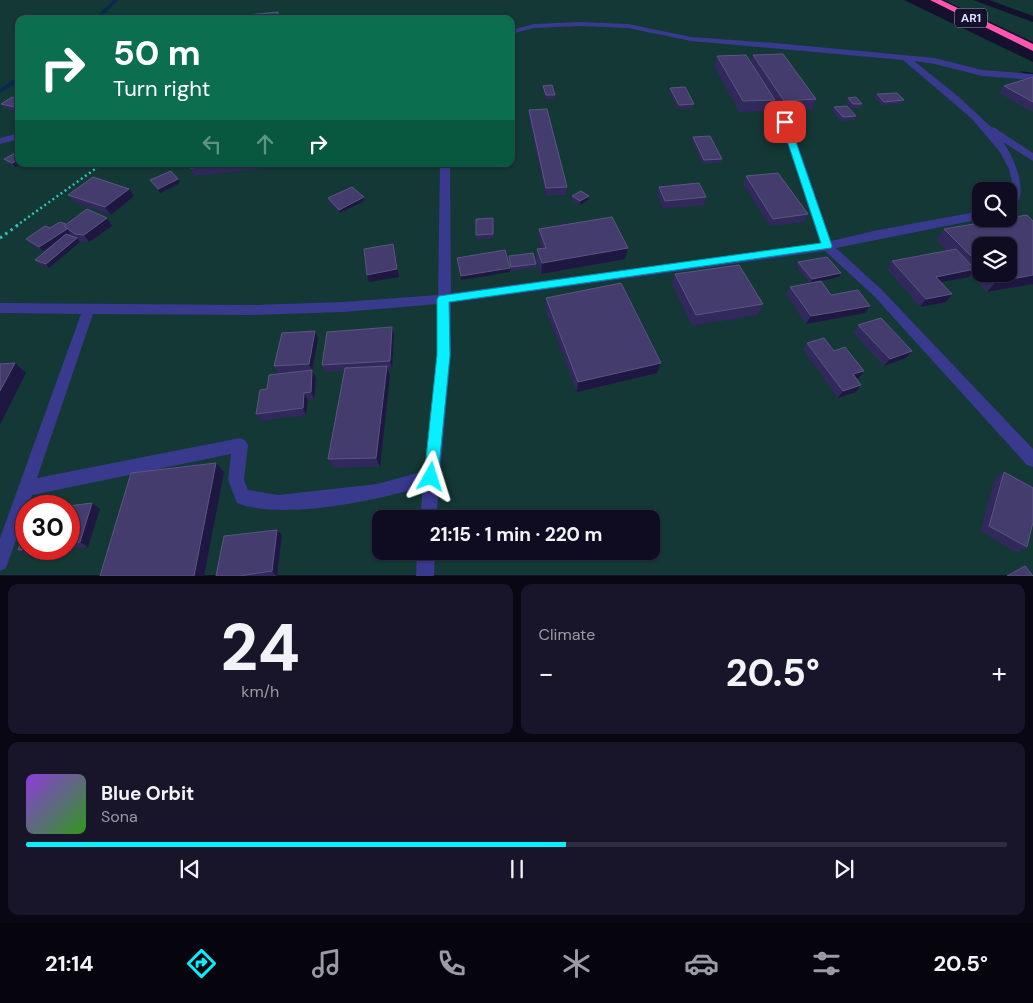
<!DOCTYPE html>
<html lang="en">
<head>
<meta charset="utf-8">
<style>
	:root { --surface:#0f0c22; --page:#18152a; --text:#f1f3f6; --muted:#9b9ba5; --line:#2f2c40; --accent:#08f0ff }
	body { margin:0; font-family:"DM Sans",sans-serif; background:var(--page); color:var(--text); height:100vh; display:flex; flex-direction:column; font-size:19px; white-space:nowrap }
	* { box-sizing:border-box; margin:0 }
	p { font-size:16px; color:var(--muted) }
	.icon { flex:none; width:28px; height:28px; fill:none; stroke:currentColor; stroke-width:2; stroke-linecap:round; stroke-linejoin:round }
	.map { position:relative; height:576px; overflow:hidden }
	.drawer { display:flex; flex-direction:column; gap:8px; padding:8px; background:#080713; flex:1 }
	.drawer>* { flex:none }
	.guide { position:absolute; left:15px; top:15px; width:500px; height:152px; border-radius:10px; box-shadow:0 1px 4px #0004,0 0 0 1px var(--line); background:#0b6e4f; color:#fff; overflow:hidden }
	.controls { position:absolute; left:972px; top:182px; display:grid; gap:10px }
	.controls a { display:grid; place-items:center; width:45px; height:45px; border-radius:10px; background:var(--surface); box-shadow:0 1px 4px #0004,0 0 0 1px var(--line); font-size:25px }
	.speed { position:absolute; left:15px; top:495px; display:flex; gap:10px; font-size:25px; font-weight:700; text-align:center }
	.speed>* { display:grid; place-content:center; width:65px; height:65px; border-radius:50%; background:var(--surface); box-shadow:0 1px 4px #0004,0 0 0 1px var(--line); line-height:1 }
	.speed .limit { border:8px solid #d22; background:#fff; color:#111 }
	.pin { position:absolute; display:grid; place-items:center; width:42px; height:42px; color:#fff; margin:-21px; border-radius:10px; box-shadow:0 2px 8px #0006 }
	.me { position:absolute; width:55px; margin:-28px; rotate:6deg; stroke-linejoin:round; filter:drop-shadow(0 0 4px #0008) }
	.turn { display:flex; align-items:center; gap:18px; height:105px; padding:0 15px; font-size:22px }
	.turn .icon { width:65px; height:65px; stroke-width:2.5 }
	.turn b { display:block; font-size:35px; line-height:42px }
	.lanes { display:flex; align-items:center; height:48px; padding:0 15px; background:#0003; justify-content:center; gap:25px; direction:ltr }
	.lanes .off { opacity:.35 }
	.big { font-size:38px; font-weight:700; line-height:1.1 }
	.drawer .widget { flex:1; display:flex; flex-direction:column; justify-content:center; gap:8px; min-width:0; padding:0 18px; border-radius:10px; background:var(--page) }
	.drawer .dial { align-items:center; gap:0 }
	.dial b { font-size:65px; line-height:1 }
	.song { display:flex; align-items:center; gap:15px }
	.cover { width:60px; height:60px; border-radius:8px; background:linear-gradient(135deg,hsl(270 70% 55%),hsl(110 70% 35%)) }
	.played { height:5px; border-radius:2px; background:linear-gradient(90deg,var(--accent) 55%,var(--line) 55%) }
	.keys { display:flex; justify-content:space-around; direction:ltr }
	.heat { display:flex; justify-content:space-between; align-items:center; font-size:28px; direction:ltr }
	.drawer .tiles { flex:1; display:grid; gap:8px; grid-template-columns:1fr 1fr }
	.widget:last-child { grid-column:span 2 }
	.trip { position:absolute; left:372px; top:510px; width:288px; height:50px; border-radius:10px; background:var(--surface); box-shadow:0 1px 4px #0004,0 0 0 1px var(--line); font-weight:700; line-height:50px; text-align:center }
	.tabs { display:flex; height:80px; justify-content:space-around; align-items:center; background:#06050e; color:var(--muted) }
	.tabs .icon { width:35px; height:35px }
	.tabs .selected { color:var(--accent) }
	.tabs b { font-size:22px; color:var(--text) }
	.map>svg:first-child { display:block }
</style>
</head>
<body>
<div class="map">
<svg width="1033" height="576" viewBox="0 0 1033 576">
	<rect width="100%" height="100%" fill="#14102d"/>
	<path fill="#133835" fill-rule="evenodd" d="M0,0H904L1033,62V73L1020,71L1033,79V575H0ZM19,19H511V164H19ZM981,191H1009V219H981ZM981,246H1009V274H981ZM26,506H69V549H26ZM381,519H651V551H381Z
		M944,0H973L1033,22V42Z
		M989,0H1033V16Z"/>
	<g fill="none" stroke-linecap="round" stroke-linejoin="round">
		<path fill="#0a2852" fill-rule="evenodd" d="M113,0H118L99,19H94Z
			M19,76V81L0,93V89Z"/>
		<path stroke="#2bc5b5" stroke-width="2.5" stroke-dasharray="2 3" stroke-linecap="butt" d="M16,226L102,164"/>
		<path stroke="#2bc5b5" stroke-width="3" stroke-dasharray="2.5 4" stroke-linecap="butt" d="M0,238L18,225"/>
		<path fill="#39398e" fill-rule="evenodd" d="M580,22L628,24L691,37L775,43L935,58L982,70L1033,74V80L982,76L935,64L914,61L959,97L991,127L995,128L1033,153V161L1003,142C1014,156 1033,201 1009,209V200L1013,186L1009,169L1000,152L971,118L903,60L691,41L628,28L580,26L534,28L511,34V30L534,24Z
			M785,118L790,121L831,241L878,230L981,211V219L836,248L882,290L1033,449V467L1027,465L874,296L825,251L451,303V355L436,519H420L423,487C376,500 283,521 237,503L228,480L231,454L32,495L6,568L0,571V538L81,314L0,313V303L251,305L343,302L438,295L440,164H450L451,293L820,243L780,121ZM438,304L437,355L425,471L377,484L278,495L248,490L244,480L248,445L245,440L240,438L37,478L93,314L251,315L343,312Z
			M19,133V139L0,144V138Z
			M417,551H435L434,576H416Z"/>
		<path fill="#ff57af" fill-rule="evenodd" d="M930,0H941L1033,44V51Z"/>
	</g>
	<path fill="#31295b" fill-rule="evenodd" d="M753,55L816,99L812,110L780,111L774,102L771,111L739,112L714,66L717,56L751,62Z
		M1033,77V112H1032L999,93L1004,86Z
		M543,86L555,95V99H545L543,89Z
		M670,88L694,104L693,108L678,109L669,92Z
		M877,94L904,100L902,104L882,105L875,98Z
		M848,98L862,104L860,108H851L846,102Z
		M19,99V112L4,108L1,104Z
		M834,107L856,116L855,120L841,121L832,111Z
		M529,110L567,187L566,195L546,196L529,118Z
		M693,137L722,159L721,163L703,164L692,141Z
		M19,151L15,167L7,163L4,159Z
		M191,164H286L285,166L194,176L190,168Z
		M746,176L808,214L804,222L770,226L743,184Z
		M659,187L706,197L704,205L663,209L657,195Z
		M129,189L134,196L111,215L74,202L68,195Z
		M572,196H589L588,200L580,205L572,200Z
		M328,198L364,201L340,213L329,202Z
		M1027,215L1033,221V284L987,292L970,275L969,277L941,282L952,294L946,302L920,307L887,269L892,261L947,251L936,240L944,229ZM981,246H1009V274H981Z
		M107,218L112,226L89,242H80L49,268L38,263L35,260L62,238L43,251L29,243L26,239L50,228L66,224ZM70,233L75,237L67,234Z
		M493,218L494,238L476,239V235Z
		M539,229L628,248L625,259L541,274L536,260L537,249L542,248L539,240Z
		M509,256L536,264V268L511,271Z
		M798,262L841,273L839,277L810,283L796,266Z
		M675,274L763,304L758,315L692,326L672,285Z
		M790,287L831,295L870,306L865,313L806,324L786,294Z
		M546,298L657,373L577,392L545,309Z
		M858,325L906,358L884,366L853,333Z
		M392,327L394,335L392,368H388L390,376L380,467L333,468L328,459L344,371L325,372L322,365Z
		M318,339L312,371L316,377L314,399L308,400L306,415L261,421L256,414L267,389L303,371L278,373L274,366Z
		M807,343L834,351L864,371L859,378L856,379V392L838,398L803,350Z
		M1004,472L1027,547L1017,553L980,531L995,478Z
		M69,506L100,509L88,547L27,555L18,550L26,549H69Z
		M282,535L277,576H216Z"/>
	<path fill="#1e1741" d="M19,160V164H22L15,167L12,163Z
		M178,179L180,183L160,193L158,189Z
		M129,189L134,196L111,215L105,207Z
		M589,196L588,200L580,205V201Z
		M364,197V201L340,213L339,210Z
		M107,218L112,226L89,242L84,235Z
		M67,229L70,233L43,251L39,247Z
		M77,238L80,242L49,268L46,264Z
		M628,248L625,259L541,274L542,263Z
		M394,252L399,277L369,282L367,275Z
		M510,268V272L461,280V276Z
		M975,269L969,277L930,284L936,277Z
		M841,273L839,277L810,283L812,279Z
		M1033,275V284L987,292L996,282Z
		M952,294L946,302L920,307L926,299Z
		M870,306L865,313L806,324L811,316Z
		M392,327L394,335L392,368L390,361Z
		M315,331L318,339L312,371L316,377L314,399L311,392L312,370L309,364Z
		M912,351L906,358L884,366L890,359Z
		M15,363L26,373L0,425V391Z
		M661,363L657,373L577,392L578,382Z
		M387,366L390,376L380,467L376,458Z
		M864,371L859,378L848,381L853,374Z
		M861,385L856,392L838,398L843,391Z
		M304,393L308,400L306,415L303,408Z
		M216,463L224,472L204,576H194Z
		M92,503L100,509L88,547L80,542Z
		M277,530L282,535L277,576H276L272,571Z"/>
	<path fill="#443c6d" stroke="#5c5584" d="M278,12V19H247V15Z
		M783,54L816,99L784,101L753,55Z
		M746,55L775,100L743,101L717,56Z
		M1033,77V102L1004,86Z
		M552,85L555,95H546L543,86Z
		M685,87L694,104L679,105L670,88Z
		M897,93L904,100L884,102L877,94Z
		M12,97L19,99V108L1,104Z
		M856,97L862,104H853L848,98Z
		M847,106L856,116L843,117L834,107Z
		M547,109L567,187L546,188L529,110Z
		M710,136L722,159L704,160L693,137Z
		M19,151V160L12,163L4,159Z
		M191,164H231L190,168Z
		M171,171L178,179L158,189L150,180Z
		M778,173L808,214L773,219L746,176Z
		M93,177L129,189L105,207L68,195Z
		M699,183L706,197L665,201L659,187Z
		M352,187L364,197L339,210L328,198Z
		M581,191L589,196L580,201L572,196Z
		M87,209L107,218L84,235L75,234L64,226Z
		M1027,215L1033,221V275L996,282L989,274H1009V246H981V266L944,229Z
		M612,217L628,248L542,263L537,249L546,248L539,229Z
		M493,218V234L476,235V219Z
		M60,222L66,224L64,226L67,229L39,247L26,239L45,226L50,228Z
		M66,234L77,238L46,264L35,260Z
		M393,244L397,269L367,275L364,249Z
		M956,249L975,269L936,277L952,294L926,299L892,261Z
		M505,250L510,268L461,276L457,258Z
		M533,253L536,264L511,267L509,256Z
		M827,257L841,273L812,279L798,262Z
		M739,265L763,304L696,315L675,274Z
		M821,281L831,295L858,290L870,306L811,316L790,287Z
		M621,283L661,363L578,382L546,298Z
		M881,318L912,351L890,359L858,325Z
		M392,327L390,361L322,365L327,332Z
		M315,331L309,364L274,366L282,333Z
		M824,338L834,351L845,347L864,371L853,374L861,385L843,391L807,343Z
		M15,363L0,391V364Z
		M387,366L376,458L328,459L345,368Z
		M312,370L311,392L304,393L303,408L256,414L260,390L267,389L269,375Z
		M216,463L194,576H100L131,473Z
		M1004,472L1033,488V522L1027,547L989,526Z
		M92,503L80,542L69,543L68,506Z
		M26,528V549H28L18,550Z
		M277,530L272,571L239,576H216L224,536Z
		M1025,566L1033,576H1007Z"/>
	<path fill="#08f0ff" stroke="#059ca6" d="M785,119L789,122L832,246L831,248L449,302L450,355L438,477L436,482L431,484L426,482L424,477L437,355V299L439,296L821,243L781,122Z"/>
	<g text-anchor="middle" stroke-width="5" stroke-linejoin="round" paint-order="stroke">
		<rect fill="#14102d" stroke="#a29fc0" stroke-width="1" x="955" y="8.5" width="32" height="19" rx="4"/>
		<g font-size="12" font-weight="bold" fill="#dfdcff">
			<text x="971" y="22">AR1</text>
		</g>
	</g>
</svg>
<div class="controls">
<a><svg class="icon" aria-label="search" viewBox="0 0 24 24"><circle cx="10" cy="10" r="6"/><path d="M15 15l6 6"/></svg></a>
<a><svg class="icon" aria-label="layers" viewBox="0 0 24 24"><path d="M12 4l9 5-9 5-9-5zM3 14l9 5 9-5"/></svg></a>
</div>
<div class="speed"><div class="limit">30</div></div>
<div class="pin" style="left:785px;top:122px;background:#d93025"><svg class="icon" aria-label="arrive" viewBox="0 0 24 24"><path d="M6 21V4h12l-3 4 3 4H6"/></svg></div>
<svg class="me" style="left:431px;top:477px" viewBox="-20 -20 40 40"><path d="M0-17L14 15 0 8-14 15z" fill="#08f0ff" stroke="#fff" stroke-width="4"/></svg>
<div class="trip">21:15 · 1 min · 220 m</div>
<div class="guide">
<div class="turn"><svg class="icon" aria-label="right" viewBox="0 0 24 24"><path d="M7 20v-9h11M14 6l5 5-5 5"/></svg><div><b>50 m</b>Turn right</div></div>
<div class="lanes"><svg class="icon off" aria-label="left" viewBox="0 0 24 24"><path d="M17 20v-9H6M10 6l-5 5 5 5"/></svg><svg class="icon off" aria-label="ahead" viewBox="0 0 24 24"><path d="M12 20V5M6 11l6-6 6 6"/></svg><svg class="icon" aria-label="right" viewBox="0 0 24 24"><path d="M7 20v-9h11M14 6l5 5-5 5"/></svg></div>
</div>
</div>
<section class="drawer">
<div class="tiles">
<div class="widget dial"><b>24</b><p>km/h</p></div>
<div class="widget"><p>Climate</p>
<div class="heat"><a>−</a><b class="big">20.5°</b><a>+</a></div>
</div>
<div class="widget">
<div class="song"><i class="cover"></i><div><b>Blue Orbit</b><p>Sona</p></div></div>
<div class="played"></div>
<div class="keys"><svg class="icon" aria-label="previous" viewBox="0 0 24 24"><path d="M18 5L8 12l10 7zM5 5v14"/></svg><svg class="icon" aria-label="pause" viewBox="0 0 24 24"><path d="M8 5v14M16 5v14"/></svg><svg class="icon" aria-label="next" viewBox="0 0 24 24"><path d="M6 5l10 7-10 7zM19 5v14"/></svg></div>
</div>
</div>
</section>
<nav class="tabs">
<b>21:14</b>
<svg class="icon selected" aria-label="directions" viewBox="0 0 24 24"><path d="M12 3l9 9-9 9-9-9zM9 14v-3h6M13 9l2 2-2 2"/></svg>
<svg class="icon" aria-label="music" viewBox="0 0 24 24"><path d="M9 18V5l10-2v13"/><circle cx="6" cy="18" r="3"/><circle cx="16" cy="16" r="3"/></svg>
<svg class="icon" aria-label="phone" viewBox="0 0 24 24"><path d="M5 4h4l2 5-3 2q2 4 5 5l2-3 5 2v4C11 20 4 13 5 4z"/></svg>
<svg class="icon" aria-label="climate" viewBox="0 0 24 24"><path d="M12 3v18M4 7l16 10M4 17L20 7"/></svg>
<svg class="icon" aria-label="car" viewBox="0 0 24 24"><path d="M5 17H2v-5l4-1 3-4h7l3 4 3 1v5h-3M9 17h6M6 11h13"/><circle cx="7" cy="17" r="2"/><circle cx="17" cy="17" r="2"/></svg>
<svg class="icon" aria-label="filters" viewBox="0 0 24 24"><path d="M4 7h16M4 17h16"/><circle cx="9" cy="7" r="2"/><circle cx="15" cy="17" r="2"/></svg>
<b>20.5°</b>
</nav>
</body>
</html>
